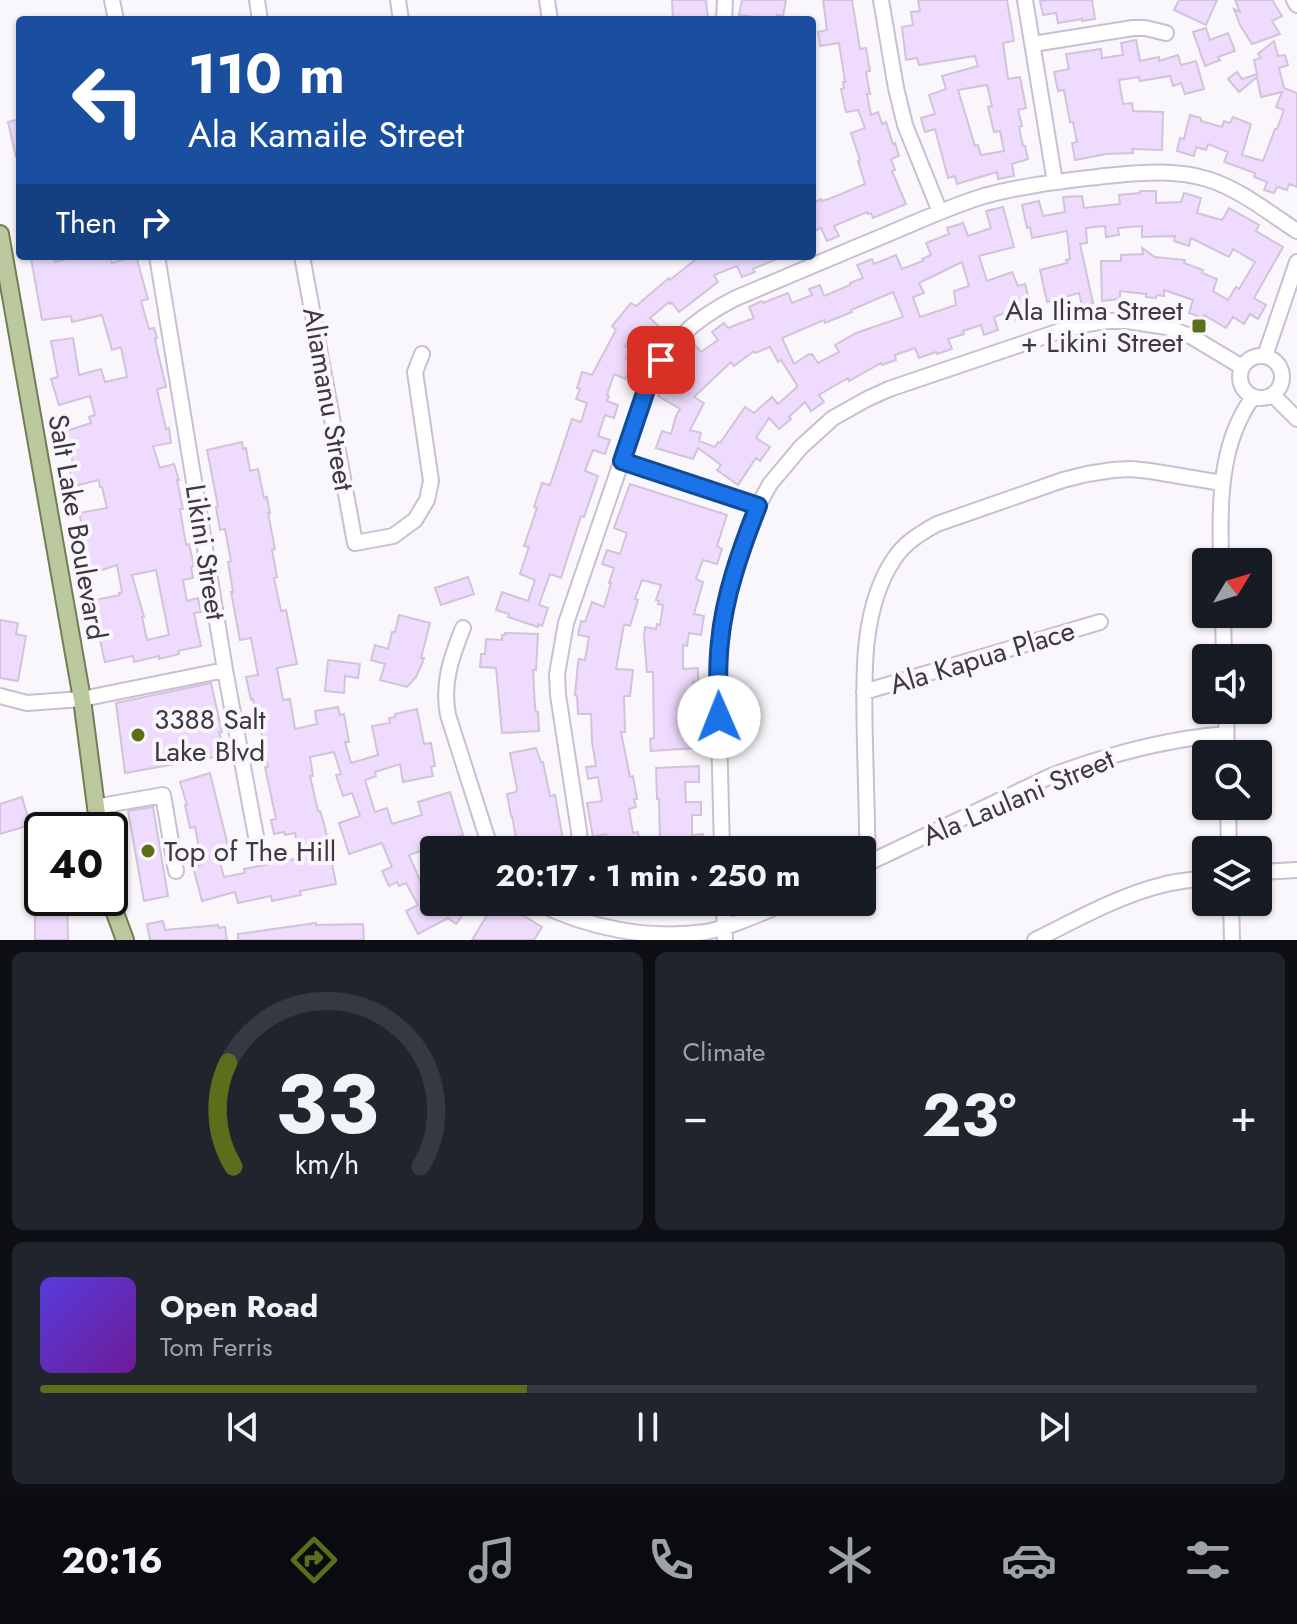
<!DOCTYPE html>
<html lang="en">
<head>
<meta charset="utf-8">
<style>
	:root { --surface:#171b24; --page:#20242c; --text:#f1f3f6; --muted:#9ea1a6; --line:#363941; --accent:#5a6e1b }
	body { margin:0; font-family:Jost,sans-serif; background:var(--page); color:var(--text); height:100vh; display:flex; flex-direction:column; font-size:30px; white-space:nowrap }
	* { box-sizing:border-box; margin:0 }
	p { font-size:26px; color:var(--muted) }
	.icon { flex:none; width:44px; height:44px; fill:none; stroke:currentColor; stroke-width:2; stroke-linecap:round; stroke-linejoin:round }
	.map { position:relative; height:940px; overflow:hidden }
	.sheet { display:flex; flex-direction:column; gap:12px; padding:12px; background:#0d0f14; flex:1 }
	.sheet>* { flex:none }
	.top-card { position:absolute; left:16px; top:16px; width:800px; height:244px; border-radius:8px; box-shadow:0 2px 6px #0004; background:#1a4fa0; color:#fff; overflow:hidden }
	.needle { width:52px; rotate:52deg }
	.fabs { position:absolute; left:1192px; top:548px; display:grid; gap:16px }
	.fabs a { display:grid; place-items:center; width:80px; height:80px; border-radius:8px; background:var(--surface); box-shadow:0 2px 6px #0004; font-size:40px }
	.speed { position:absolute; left:24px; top:812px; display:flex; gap:16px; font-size:40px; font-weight:700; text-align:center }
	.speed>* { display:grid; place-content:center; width:104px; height:104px; border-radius:50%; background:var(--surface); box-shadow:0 2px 6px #0004; line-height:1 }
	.speed .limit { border:4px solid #111; border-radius:12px; background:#fff; color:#111 }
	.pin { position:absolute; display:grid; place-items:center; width:68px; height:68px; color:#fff; margin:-34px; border-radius:16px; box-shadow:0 4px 12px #0006 }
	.me { position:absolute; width:88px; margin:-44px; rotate:359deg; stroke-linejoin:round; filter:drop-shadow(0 0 6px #0008) }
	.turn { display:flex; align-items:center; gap:28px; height:168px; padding:0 40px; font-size:36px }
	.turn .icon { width:104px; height:104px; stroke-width:2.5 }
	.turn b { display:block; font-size:56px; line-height:68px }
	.then { display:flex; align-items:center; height:76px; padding:0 40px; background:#0003; gap:16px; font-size:30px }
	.big { font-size:60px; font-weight:700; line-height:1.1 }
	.sheet .card { flex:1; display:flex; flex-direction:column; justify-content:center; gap:12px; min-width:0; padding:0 28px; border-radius:12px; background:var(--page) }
	.sheet .dial { align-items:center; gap:0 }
	.dial svg { height:208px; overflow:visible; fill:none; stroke:var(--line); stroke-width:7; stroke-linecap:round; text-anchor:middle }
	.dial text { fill:var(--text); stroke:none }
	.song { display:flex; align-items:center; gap:24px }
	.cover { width:96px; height:96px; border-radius:12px; background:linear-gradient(135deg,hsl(250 70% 55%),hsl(280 70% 35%)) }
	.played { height:8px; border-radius:4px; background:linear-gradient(90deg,var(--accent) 40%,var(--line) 40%) }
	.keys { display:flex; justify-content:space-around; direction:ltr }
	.heat { display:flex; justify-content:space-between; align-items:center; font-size:44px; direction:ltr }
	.sheet .tiles { flex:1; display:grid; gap:12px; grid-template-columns:1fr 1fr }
	.card:last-child { grid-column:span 2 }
	.trip { position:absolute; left:420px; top:836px; width:456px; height:80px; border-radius:8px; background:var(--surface); box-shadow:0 2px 6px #0004; font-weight:700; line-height:80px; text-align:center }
	.tab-bar { display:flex; height:128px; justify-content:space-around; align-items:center; background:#090b0e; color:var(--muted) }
	.tab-bar .icon { width:56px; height:56px }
	.tab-bar .active { color:var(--accent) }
	.tab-bar b { font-size:36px; color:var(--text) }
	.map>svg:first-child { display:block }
</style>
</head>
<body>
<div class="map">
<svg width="1297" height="940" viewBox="0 0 1297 940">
	<rect width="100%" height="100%" fill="#faf7fc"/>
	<path fill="#efdbfd" stroke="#d1c4da" stroke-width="2" fill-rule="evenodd" d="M672,0H706L708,20H673Z
		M742,0H786L783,16L777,15L776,20L739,15Z
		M823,0H852L860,49L866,48L870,71L866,72L870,94H867L871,115L878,112L882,124L886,122L893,144L895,143L899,156L891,159L895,170L892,171L906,204L873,218L871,213L868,214L867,212L834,226L839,236L827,241L821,228L812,232V203L821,199L822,201L834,197L865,184L858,161L860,160L851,133L865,128L858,110L846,112L841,89L844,88L843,82H845L839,43L820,46L818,32L827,30Z
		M918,0H1007L1014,41L1003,43L1008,79L1020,77L1026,108L1018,110L1022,126L1019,127L1023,146H1025L1028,159L1012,164L1014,176L998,179L997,172L957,184L955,176L948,178L935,129L925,132L921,118L935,114L929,95L946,89L942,76L978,66L975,56L919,65L917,58L906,60L902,27L913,25L911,12L920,11ZM987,85L992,106L988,107L994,132L1000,131L1004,151L981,155L978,145L975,146L958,90Z
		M1048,0H1092L1095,19L1082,21V19L1058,23L1056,13L1043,15L1040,1Z
		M1179,0H1217L1206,25L1174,10Z
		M1235,0H1272L1282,16L1272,21L1280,34L1252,44L1240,25L1234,9L1240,12Z
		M1206,28L1210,40L1228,33L1235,51L1218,57L1220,60L1205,66L1193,32Z
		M1136,40L1140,61L1159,57V61L1178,55L1181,65L1196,61L1204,89L1185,94L1181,83L1173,86L1170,76L1140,81L1139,77L1119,80L1123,104L1132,103L1133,111L1163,112L1162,150L1132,149L1133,153L1106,154L1075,160L1072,143L1077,142L1073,122H1070L1064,90L1058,91L1054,72L1069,69L1066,54L1101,49L1102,58L1123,55L1121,43Z
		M1274,41L1278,56L1285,55L1288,65L1279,68L1284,88L1297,93V187L1289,184L1287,190L1277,187L1274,193L1264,190L1267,182L1254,177L1255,173L1224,162L1228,152L1208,144L1206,150L1196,147L1194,156L1177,151L1180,138L1184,139L1190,115L1201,118V121L1222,127L1224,121L1230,123L1233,117L1251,124L1242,155L1263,161L1275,129H1277L1284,110L1276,107L1282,92L1261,97L1257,77L1239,92L1228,79L1237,72L1242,79L1257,74L1254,60L1261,58L1258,54Z
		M20,119V157H16L8,122Z
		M1140,191H1156V203L1181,202L1184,193L1201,198L1197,213L1222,220L1229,208L1259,225L1256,231L1283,247L1254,298L1266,305L1258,319L1250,314L1244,324L1233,317L1226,328L1204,315L1203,318L1189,313L1193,300L1164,290V296L1157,295L1156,298L1146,297V294L1120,291V299L1102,301L1101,261H1121V255L1143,254L1142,248L1155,257L1185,260L1184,263L1203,270L1202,273L1217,279L1213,291L1228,300L1236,287L1239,289L1255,262L1233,249L1229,257L1191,238L1189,246L1174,241L1175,236L1142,237V226L1118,228L1119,235L1106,237L1105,226L1086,228L1087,243L1080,244L1093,303L1082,305L1079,293L1047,302L1040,270L1067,263L1066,260L1070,259L1067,231L1032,238L1030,227L1027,228L1022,205L1039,201L1043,216L1065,212L1063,197L1082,196L1084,208L1120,204L1119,195L1140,193Z
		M1003,207L1014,247L979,256L987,281L1012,272L1018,286L1025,284L1033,313L1016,320L1013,310L994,317L998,330L984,335L981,325L963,331L964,334L948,339L952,349L937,354L936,352L919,358L915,348L895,355L896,360L882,365L881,363L849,381L848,378L829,389L819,395L824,402L811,411L805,402L789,417L791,419L779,429L769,418L756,438L770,447L760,461L756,458L738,485L717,470L721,465L698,448L693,459L656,448L662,431L671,434L676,416L680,409L658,396L667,381L689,361L682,353L693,343L701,352L718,340L712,332L724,323L728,328L754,318L749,307L762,301L763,303L788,293L792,303L812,295L809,289L820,285L824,296L850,285V283L863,278L857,265L872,259L874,264L896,255L902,269L923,261L922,259L931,255L926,243L949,234L947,228L963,223L968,236L991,228L986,211ZM962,262L969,286L954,291L956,305L920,317L913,297L924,293L919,283ZM893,292L903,317L856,333L835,345L839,352L818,363L812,354L810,355L809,354L794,364L782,338L824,320L825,323L852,312L851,310ZM770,347L778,362L781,360L797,385L796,388L778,404L772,397L754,413L745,407L720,443L718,442L715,447L699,441L701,433L690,430L704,403L694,397L731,362L734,366L754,351L755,353Z
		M43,256H53L55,262L80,256H110L112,263L136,256L148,299L141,301L149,329L154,328L157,338H155L158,353L166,387L157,389L166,429L169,428L171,443L153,446L160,468L174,464L179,480H177L183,509H180L186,545L189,544L194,566L191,567L193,578L183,580L187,601L198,598L201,612L194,613L201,646L178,651L179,654L159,659V656L134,662L133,656L105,662L99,636L102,635L95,600L120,595L119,593L122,592L117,565L90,574L82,549L87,548L79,513L107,508L102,487H100L99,480L74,486L68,464L73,462L63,432L91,423L89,417L95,415L90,396L59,405L51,379L58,377L51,341L73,338L79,375L101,369L105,382L127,377L121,347L112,350L102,315L72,322L71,316L42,320L31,258ZM156,570L169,635L147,640L142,617H144L132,575Z
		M700,256H784L753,269L755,272L742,277L737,266L714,275L718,282L679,312L672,303L670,304L669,302L650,318L662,329L653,340L639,328L625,346L631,349L626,358L634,362L625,379L614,374L607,395L609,396L607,401L618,405L614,418L605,415L598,436L610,440L605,454L593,450L585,471L598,476L584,517L581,516L561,578L550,574L539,605L548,608L542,626L538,624V627L508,617L509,614L496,610L502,592L528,601L535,580L520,574L529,547L524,546L537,508L534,507L542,483L550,485L572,419L581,422L587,403L576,399L580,389L577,388L582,372L592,375L616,330L612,326L631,303L636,306L669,278L670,280Z
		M242,442L243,449L246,448L250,471L258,469L264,498L267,497L270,513H268L275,549L272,550L277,577L274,578L281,611L286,610L297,664L277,668L283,700L290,699L295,729L317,724L315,711L338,707L340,715L344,714L349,742H345L351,763L378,755L372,726L390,723L389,718L395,717V714L417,709L424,744L431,743L435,766L431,767L433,776L403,782L400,764L375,772L376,776L365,780L375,812L387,808L392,824L422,815L418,802L450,792L463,835L456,837L460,850H440L439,845L409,855L421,883L424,881L440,911L446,902H472L456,924L448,918L418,934L406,911L418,905L406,883L399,886L397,882L389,886L382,871L392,867L382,843L349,854L339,823L360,816L352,793L343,796L336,775L341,774L334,752L310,757L313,776H310L318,811H320L325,827L336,884L300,891L301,895L272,901L271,896L238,903L235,892L202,901L193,867L202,865L195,827L190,828L185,805H187L180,782L210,773L228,846L216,848L224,877L245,873L244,869L300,858L295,833L285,835L284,832L274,834L271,820L276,819L265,767H268L260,725L258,726L253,699L251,700L246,677L258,675L251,638L240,640L231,592H233L228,562L231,561L225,529L220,530L216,507L218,506L207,450Z
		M630,484L727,515L717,546L722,549L717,564L703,560L696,579L703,582L694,614L704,616L701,635L689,633L687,646L683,645V669L698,668V682H693V703H684L685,732L694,731L696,748L651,751L650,739L654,738L653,672H647L644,638L645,627L656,629L657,624L660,625L663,605L658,604L659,601L656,600L661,585L642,580L635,599L638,600L630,626L624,624L616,669L633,670L630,696H624L625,732H621L630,777L633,776L637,799H634L636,807L629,809L633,833L638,832L640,845L609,850L606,834L593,837L587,803L602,801L598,777L588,779L586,767L596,766L592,742L591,714H578L577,696L575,695L578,663L579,659L585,660L589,637L578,635L581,621L585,622L592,602L604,607L611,583H609L614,568L602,564L607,550L620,554L627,533L614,528Z
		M468,577L474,594L441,605L435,588Z
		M399,615L430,623L421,658H424L422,664L416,677L407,687L380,680L385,664L371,660L375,645L388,649L392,632H395Z
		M0,620L18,623L16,634L26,636L18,681L0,678Z
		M505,633L538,634L536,670H533L535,707L536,712H538L539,731L502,733L496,668L480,667L481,654H485L486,639L502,640V635H505Z
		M328,660L360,664L358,678L345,676L344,693L325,691Z
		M211,683L222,732H219L226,755L125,773L116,703Z
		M536,748L541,762H543L550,796L555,795L564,845L556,846L557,850H529L528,846L518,848L512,816H511L507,794L516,792L517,789L510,753Z
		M699,766V782H685L686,802H701V815H692V835L703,834L704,850H658V840H660L659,799H657L656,768Z
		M22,797L30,825L0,834V804Z
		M153,807L168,896L144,901L128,811Z
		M35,898H67L68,940H35Z
		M495,902H501L542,927L534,940H472Z
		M668,902H694V915L668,913Z
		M163,921L165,930L218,925L219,928L225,927L227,940H150L147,924Z
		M316,923V925L363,924L364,940H238V934Z"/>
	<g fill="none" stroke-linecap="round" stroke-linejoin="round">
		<g stroke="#cbbed4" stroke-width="18">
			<path id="minor" d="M112,0L116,20
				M257,0L260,20
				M398,0L401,20
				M547,0L550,20
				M881,0L896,88L905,125L940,212
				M1025,0L1055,182
				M1294,0L1297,5
				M724,20L725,0
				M1033,44L1133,28H1145L1166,33
				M157,256L225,670L258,847
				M302,256L355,543L393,536L415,520L427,500L431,481L415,372L422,354
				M1240 377a21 21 0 1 1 42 0a21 21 0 1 1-42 0Z
				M1265,356L1297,262
				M1273,395L1297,419
				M622,461L758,506
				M1221,562C1220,506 1218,445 1253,397
				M1223,614L1224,658
				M463,628C451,658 442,683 448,715L491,850
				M864,692L1100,622
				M0,696L27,703L82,699L225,670
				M1226,710L1227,754
				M1228,806L1229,850
				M95,807L163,795L176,871
				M580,850L579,831L558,695L557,674L566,623L646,390C666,345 692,320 736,298C786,277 837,255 888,234C919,221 951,206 984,196C1024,185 1064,181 1105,176C1139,173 1174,169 1207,179C1240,189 1269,213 1297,231
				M722,850L718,690L720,641L730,590L752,521L758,506L770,484L801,447L833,418L867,399L889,389L1060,331L1087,324L1107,321H1127L1167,327L1192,337L1242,367
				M868,863C867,824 866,785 865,745C864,685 859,611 894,559C905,542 921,533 937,524L1063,480L1087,474L1113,470L1131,469L1150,471L1222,483
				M862,866L1051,776C1109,754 1165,739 1226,734
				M1258,872L1297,870
				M536,902C587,928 648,940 706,932C734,926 761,913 788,902
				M724,902L725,940
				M1231,902L1232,940
				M1035,940C1076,920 1118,896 1162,885C1177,881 1191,880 1206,878"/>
		</g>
		<g stroke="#737e53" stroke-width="20">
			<path id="major" d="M0,234L82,699L99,830
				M110,890L114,910L125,940"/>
		</g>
		<use href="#minor" stroke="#fff" stroke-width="14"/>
		<use href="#major" stroke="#bcc89e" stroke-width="16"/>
	</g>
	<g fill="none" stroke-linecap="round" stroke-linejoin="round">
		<g stroke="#114b97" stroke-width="20">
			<path id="route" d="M661,360L646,390L622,461L758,506C741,549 724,596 720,642C717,667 718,692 719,717"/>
		</g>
		<use href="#route" stroke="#1a73e8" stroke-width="14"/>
	</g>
	<g fill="#5a6e1b" stroke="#faf7fc" stroke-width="3">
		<rect x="1191" y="318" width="16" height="16" rx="4"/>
		<circle cx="138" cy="735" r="8"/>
		<circle cx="148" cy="851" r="8"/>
	</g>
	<g text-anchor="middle" stroke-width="8" stroke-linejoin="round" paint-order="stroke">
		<g font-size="28" fill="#3e3841" stroke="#faf7fc" text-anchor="start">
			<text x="1183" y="320" text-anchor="end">Ala Ilima Street<tspan x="1183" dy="32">+ Likini Street</tspan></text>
			<text x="154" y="729">3388 Salt<tspan x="154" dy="32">Lake Blvd</tspan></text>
			<text x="164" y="861">Top of The Hill</text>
		</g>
		<g font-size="28" fill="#3e3841" stroke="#faf7fc">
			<text transform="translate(329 399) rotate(80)" y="10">Aliamanu Street</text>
			<text transform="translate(78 527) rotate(80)" y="10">Salt Lake Boulevard</text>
			<text transform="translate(206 552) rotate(81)" y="10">Likini Street</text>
			<text transform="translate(982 657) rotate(-17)" y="10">Ala Kapua Place</text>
			<text transform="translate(1018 797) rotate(-23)" y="10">Ala Laulani Street</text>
		</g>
	</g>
</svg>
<div class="fabs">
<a><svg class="needle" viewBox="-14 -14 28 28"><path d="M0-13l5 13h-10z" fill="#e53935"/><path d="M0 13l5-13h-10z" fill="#9ea1a6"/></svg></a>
<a><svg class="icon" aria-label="sound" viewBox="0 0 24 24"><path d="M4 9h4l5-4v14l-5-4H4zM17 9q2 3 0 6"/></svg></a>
<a><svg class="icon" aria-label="search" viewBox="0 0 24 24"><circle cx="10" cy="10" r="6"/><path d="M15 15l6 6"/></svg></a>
<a><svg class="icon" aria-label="layers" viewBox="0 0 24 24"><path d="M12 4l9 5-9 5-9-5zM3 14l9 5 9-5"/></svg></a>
</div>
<div class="speed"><div class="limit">40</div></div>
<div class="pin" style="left:661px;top:360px;background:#d93025"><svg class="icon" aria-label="arrive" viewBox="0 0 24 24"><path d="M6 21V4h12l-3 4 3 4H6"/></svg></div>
<svg class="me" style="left:719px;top:717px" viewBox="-20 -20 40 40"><circle r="19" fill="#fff"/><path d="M0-13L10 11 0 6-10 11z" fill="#1a73e8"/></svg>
<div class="trip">20:17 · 1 min · 250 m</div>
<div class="top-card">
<div class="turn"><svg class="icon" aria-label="left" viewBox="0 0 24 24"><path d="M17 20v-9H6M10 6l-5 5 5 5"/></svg><div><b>110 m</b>Ala Kamaile Street</div></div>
<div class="then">Then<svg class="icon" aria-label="right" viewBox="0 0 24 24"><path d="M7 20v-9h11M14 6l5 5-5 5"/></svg></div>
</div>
</div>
<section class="sheet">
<div class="tiles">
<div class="card dial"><svg viewBox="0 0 100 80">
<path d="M14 69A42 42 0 1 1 86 69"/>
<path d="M14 69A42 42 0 0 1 12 29" stroke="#5a6e1b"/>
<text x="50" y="56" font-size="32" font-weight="700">33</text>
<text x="50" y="72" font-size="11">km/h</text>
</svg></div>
<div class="card"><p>Climate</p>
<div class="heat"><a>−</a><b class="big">23°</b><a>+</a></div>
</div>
<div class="card">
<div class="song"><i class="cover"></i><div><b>Open Road</b><p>Tom Ferris</p></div></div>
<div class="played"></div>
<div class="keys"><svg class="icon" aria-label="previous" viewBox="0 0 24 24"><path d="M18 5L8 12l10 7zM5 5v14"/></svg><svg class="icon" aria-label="pause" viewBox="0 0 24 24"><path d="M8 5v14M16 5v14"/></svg><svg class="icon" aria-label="next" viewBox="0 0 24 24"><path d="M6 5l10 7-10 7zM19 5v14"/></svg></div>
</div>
</div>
</section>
<nav class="tab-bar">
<b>20:16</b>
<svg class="icon active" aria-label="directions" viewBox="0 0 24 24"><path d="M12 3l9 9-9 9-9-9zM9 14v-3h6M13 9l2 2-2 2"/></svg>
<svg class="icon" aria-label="music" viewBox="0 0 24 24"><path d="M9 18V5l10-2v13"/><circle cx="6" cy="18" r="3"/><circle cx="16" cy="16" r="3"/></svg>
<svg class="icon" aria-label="phone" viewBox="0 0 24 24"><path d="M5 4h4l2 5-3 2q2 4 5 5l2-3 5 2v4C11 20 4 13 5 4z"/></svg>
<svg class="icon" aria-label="climate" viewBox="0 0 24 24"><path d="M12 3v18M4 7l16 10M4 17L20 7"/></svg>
<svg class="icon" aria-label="car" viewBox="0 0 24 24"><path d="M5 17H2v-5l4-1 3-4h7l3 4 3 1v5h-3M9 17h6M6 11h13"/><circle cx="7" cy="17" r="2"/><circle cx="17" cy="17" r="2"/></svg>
<svg class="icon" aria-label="filters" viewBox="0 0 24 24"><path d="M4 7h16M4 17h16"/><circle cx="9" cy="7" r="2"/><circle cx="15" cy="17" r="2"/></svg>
</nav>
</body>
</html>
